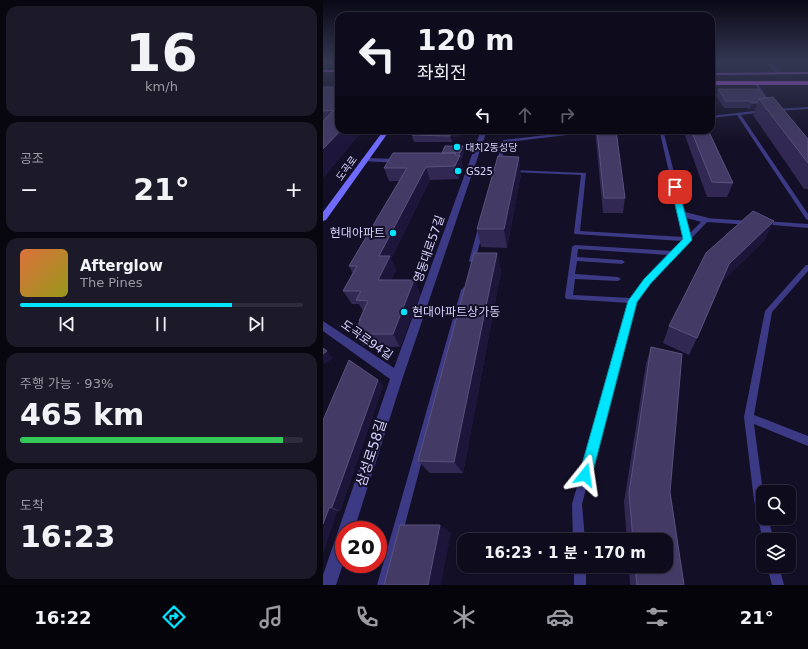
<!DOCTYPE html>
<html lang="ko">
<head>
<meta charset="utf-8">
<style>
	:root { --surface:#0e0b1c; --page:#1c1929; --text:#f1f3f6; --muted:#9b9ba3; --line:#2e2b3b; --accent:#00e5ff }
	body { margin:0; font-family:"DejaVu Sans","Noto Sans KR",sans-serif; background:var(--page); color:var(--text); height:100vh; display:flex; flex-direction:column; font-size:15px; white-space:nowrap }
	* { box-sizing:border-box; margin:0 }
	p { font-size:13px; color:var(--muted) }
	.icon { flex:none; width:22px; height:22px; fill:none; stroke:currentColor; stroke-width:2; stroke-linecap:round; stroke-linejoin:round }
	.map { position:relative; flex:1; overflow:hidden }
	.sheet { display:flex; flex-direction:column; gap:6px; padding:6px; background:#08060f; width:323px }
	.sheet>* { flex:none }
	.top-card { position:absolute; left:12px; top:12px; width:380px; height:122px; border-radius:12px; box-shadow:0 1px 3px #0004,0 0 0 1px var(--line); background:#0e0b1c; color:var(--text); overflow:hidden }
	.controls { position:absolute; left:433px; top:485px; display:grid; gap:8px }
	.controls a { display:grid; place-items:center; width:40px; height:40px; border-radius:8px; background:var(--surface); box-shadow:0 1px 3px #0004,0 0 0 1px var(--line); font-size:20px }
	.speed { position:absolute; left:12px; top:521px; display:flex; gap:8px; font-size:20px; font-weight:700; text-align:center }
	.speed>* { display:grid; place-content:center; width:52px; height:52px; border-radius:50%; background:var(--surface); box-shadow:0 1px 3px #0004,0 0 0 1px var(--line); line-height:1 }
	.speed .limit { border:6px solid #d22; background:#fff; color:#111 }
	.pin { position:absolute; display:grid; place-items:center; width:34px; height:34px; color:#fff; margin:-17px; border-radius:8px; box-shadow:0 2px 6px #0006 }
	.me { position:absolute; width:44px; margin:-22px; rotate:15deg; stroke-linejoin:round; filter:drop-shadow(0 0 3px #0008) }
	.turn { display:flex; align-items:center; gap:14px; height:84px; padding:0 16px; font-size:18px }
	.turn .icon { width:52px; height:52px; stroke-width:2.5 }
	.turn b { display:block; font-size:28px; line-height:34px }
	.lanes { display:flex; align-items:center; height:38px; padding:0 16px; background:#0003; justify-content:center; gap:20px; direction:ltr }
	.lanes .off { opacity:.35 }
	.big { font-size:30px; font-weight:700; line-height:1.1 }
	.sheet .tile { flex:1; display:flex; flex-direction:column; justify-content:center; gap:6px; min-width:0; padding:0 14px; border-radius:12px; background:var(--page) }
	.sheet .dial { align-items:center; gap:0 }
	.dial b { font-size:52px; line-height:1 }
	.song { display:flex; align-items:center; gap:12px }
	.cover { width:48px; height:48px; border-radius:6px; background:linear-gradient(135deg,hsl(20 70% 55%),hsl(60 70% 35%)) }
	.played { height:4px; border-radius:2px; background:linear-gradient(90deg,var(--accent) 75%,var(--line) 75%) }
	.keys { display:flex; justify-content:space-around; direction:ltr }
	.heat { display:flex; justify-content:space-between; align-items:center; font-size:22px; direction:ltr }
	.charge { height:6px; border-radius:3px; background:linear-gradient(90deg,#34c759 93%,var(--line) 0) }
	.trip { position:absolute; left:134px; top:533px; width:216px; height:40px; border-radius:12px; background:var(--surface); box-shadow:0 1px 3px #0004,0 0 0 1px var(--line); font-weight:700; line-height:40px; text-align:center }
	.tab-bar { display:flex; height:64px; justify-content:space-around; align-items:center; background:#06040b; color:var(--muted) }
	.tab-bar .icon { width:28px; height:28px }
	.tab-bar .active { color:var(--accent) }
	.tab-bar b { font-size:18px; color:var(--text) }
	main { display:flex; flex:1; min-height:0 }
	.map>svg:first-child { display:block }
</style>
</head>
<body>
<main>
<section class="sheet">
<div class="tile dial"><b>16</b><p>km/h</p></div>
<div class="tile"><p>공조</p>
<div class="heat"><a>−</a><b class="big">21°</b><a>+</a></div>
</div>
<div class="tile">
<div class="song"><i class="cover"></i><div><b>Afterglow</b><p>The Pines</p></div></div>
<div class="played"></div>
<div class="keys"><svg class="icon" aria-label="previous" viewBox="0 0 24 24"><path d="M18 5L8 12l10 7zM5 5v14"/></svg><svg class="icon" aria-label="pause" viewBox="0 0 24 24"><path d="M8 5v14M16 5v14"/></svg><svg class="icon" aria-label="next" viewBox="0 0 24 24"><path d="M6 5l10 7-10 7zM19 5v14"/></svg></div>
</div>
<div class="tile"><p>주행 가능 · 93%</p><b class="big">465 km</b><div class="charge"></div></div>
<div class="tile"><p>도착</p><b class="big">16:23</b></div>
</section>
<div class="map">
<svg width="485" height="585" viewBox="0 0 485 585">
	<rect width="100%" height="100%" fill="#130f26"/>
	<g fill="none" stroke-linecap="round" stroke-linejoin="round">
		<path fill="#3d3a85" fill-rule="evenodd" d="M431,82H433L445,99L444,100H442Z
			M485,107V109L452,111L450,110L452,109Z
			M439,110H440V112L418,115L485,214V220L483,219L414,115L388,118V116Z
			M266,130H279L277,131L184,142L177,164L175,165L173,164L180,140Z
			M337,133L341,134L367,233L381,219L383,218L427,221L430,223L427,225L384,222L326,283L313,302L259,504L262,540H250L249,504L306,303L243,299L242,297L249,247L252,245L350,251L359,241L252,234L251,233L258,175L189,172L187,171L189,170L263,173L257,231L361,237ZM255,249L346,255L322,279L308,298L250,295L252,279L295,281L298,279L295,277L252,274L254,261L299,264L302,262L299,260L254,257Z
			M441,221L485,224V228L439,224L438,223Z
			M158,226L161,228L152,261L149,263L146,261L155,228Z
			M483,265H485V271L449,312L431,415L485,436V446L431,424L440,492V518H445L451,540H440V541L431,500L421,417L442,311Z
			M141,287L144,290L66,585H54L138,290Z
			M251,566H263V585H251Z
			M444,566H456L461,585H449Z"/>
		<path fill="#3d3a85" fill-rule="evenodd" d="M442,61H446L458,72V74H454Z
			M158,130H164L80,377L31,530H21V561L13,585H0V575L67,379L0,331V321L71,368Z
			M335,130H341L342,134L337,135Z
			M41,158L77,159L80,161L77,163L39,161L38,160Z
			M358,211L386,218L387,220L383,223L355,216V212Z"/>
		<path fill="#6f6bff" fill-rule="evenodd" d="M61,130H67L3,220L0,221V212Z"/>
		<path fill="#c25bff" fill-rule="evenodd" d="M0,70H16V72H0Z
			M485,72V74L388,75V73Z
			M388,81H485V85H388Z"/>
	</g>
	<path fill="#312854" d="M0,61H15L11,64H0Z
		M452,61H476L475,62H454Z
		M0,87H16V130H40L0,178Z
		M395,89L443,98L485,139V189H481L430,115L432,109L426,110L425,108H401L393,95Z
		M92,130H140L138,136L128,137L129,142H91L89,135Z
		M272,130H293L302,198L300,213H280Z
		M360,130H385L410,183L404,197H384Z
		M140,146L141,152L139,158H138L140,168L136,179L107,180L68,259L73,270L68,280H91L97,294L77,347L41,346L31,334L36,322L40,311L36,304H29L20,291L30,274L26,266L76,181H66L61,168L119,153Z
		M198,174L184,248L158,247L154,229Z
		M442,240L399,281L374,338L366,355L340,343L346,326Z
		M174,253L178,271L140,473H107L95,461Z
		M328,347L347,492L361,585H307L306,566H343V540H304L301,502L323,364Z
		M55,380L60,386L17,511H14L0,553V420Z"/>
	<path fill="#1d163a" d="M10,61H15L11,64Z
		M429,103H434L432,109L426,110Z
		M18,130H40L0,178V149Z
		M135,130H140L138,136L128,137L129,142L127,136V131Z
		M175,130H199L175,132Z
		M140,146L141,152L139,158L137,153Z
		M133,153L135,161L137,155L140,168L136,179L132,166V155Z
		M196,157L198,174L184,248L181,229Z
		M103,167L107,180L68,259L73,270L62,293L55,280L56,256Z
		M451,221L442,240L398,283L406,264Z
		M174,253L178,271L140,473L131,462Z
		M91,280L97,294L77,347L70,334Z
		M4,351L10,358L2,364L0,363V354Z
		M55,380L60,386L17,511L9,507Z
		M6,508L14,511L0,553V524Z
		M117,525L128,533L118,585H105Z"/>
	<path fill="#433a66" stroke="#5a527e" d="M0,87H16V110L0,111Z
		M395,89H435L443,98L436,99L434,103H429L427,101H403Z
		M450,97L485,139V163L436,99Z
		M10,111H16V130H18L0,149V121Z
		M92,130H135L127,131V136L89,135Z
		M274,130H293L302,198H281Z
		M368,130H385L410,183L389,182Z
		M122,146H140L137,153H119Z
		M70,153H133L132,155H137L132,166L103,167L56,256H67L55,280H91L70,334H31L38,319L36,321L45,301L33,300L38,291H20L34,266H26L84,168H61Z
		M175,156L196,157L181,229H154Z
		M430,211L451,221L406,264L374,338L346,326L383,253Z
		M151,253H174L131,462L95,461Z
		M328,347L359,354L347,492L361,585H314L312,566H343V540H310L306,493Z
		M0,348L4,351L0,354Z
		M26,360L55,380L9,507L6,508L0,524V420Z
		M77,525H117L105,585H61Z"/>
	<linearGradient id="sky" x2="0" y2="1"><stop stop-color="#0a0815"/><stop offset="0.43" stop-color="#333752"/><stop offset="1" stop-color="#333752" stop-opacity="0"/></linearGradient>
	<rect width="485" height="143" fill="url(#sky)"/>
	<path fill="#00e5ff" stroke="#0095a6" d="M352,185L355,187L369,240L328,283L314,302L269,475L267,479L262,481L258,479L256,475L305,301L321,279L360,239L348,187Z"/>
	<g fill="#00e5ff" stroke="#130f26" stroke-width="1.5">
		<circle cx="134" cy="147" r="4"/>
		<circle cx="135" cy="171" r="4"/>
		<circle cx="70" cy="233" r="4"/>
		<circle cx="81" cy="312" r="4"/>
	</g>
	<g text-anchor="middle" stroke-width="4" stroke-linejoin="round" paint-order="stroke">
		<g font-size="10" fill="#d9d4ff" stroke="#130f26" text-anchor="start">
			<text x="142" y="151">대치2동성당</text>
			<text x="143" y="175">GS25</text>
		</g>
		<g font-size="10" fill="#d9d4ff" stroke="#130f26">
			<text transform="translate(23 168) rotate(-54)" y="4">도곡로</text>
		</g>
		<g font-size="12" fill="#d9d4ff" stroke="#130f26" text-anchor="end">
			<text x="62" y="237">현대아파트</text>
			<text x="89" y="316" text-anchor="start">현대아파트상가동</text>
		</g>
		<g font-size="12" fill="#d9d4ff" stroke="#130f26">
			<text transform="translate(106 249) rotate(-71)" y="4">영동대로57길</text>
			<text transform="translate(44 340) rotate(35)" y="4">도곡로94길</text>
		</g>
		<g font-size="14" fill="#d9d4ff" stroke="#130f26">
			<text transform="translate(48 453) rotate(-72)" y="5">삼성로58길</text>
		</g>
	</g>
</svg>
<div class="controls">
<a><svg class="icon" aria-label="search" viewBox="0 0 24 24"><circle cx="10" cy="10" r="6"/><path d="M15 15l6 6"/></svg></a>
<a><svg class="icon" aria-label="layers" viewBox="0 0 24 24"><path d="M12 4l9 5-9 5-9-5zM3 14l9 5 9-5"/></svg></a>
</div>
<div class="speed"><div class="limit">20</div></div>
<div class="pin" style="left:352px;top:187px;background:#d93025"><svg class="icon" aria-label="arrive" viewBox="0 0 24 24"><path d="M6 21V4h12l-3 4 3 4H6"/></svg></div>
<svg class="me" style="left:262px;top:475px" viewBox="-20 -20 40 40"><path d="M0-17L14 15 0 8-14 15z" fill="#00e5ff" stroke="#fff" stroke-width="4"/></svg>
<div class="trip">16:23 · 1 분 · 170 m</div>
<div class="top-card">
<div class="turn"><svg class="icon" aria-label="left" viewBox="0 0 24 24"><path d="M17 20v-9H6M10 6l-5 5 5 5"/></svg><div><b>120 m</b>좌회전</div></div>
<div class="lanes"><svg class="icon" aria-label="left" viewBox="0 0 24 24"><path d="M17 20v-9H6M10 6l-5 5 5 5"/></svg><svg class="icon off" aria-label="ahead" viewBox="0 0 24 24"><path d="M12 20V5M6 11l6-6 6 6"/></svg><svg class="icon off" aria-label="right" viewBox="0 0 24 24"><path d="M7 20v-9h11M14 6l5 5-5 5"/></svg></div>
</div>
</div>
</main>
<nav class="tab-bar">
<b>16:22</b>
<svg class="icon active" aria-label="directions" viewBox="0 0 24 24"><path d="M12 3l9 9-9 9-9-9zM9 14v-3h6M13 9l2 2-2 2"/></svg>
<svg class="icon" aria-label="music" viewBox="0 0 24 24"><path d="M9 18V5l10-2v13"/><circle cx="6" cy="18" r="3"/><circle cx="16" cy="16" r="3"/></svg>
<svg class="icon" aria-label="phone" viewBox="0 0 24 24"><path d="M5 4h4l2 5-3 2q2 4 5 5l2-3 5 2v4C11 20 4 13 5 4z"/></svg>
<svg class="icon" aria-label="climate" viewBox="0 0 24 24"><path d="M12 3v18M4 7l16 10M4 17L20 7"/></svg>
<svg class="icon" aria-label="car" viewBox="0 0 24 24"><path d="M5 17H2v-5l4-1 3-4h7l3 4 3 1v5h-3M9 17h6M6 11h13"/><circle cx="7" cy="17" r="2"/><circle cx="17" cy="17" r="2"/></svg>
<svg class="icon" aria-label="filters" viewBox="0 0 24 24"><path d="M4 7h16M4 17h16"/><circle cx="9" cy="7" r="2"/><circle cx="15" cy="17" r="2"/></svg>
<b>21°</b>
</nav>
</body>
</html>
